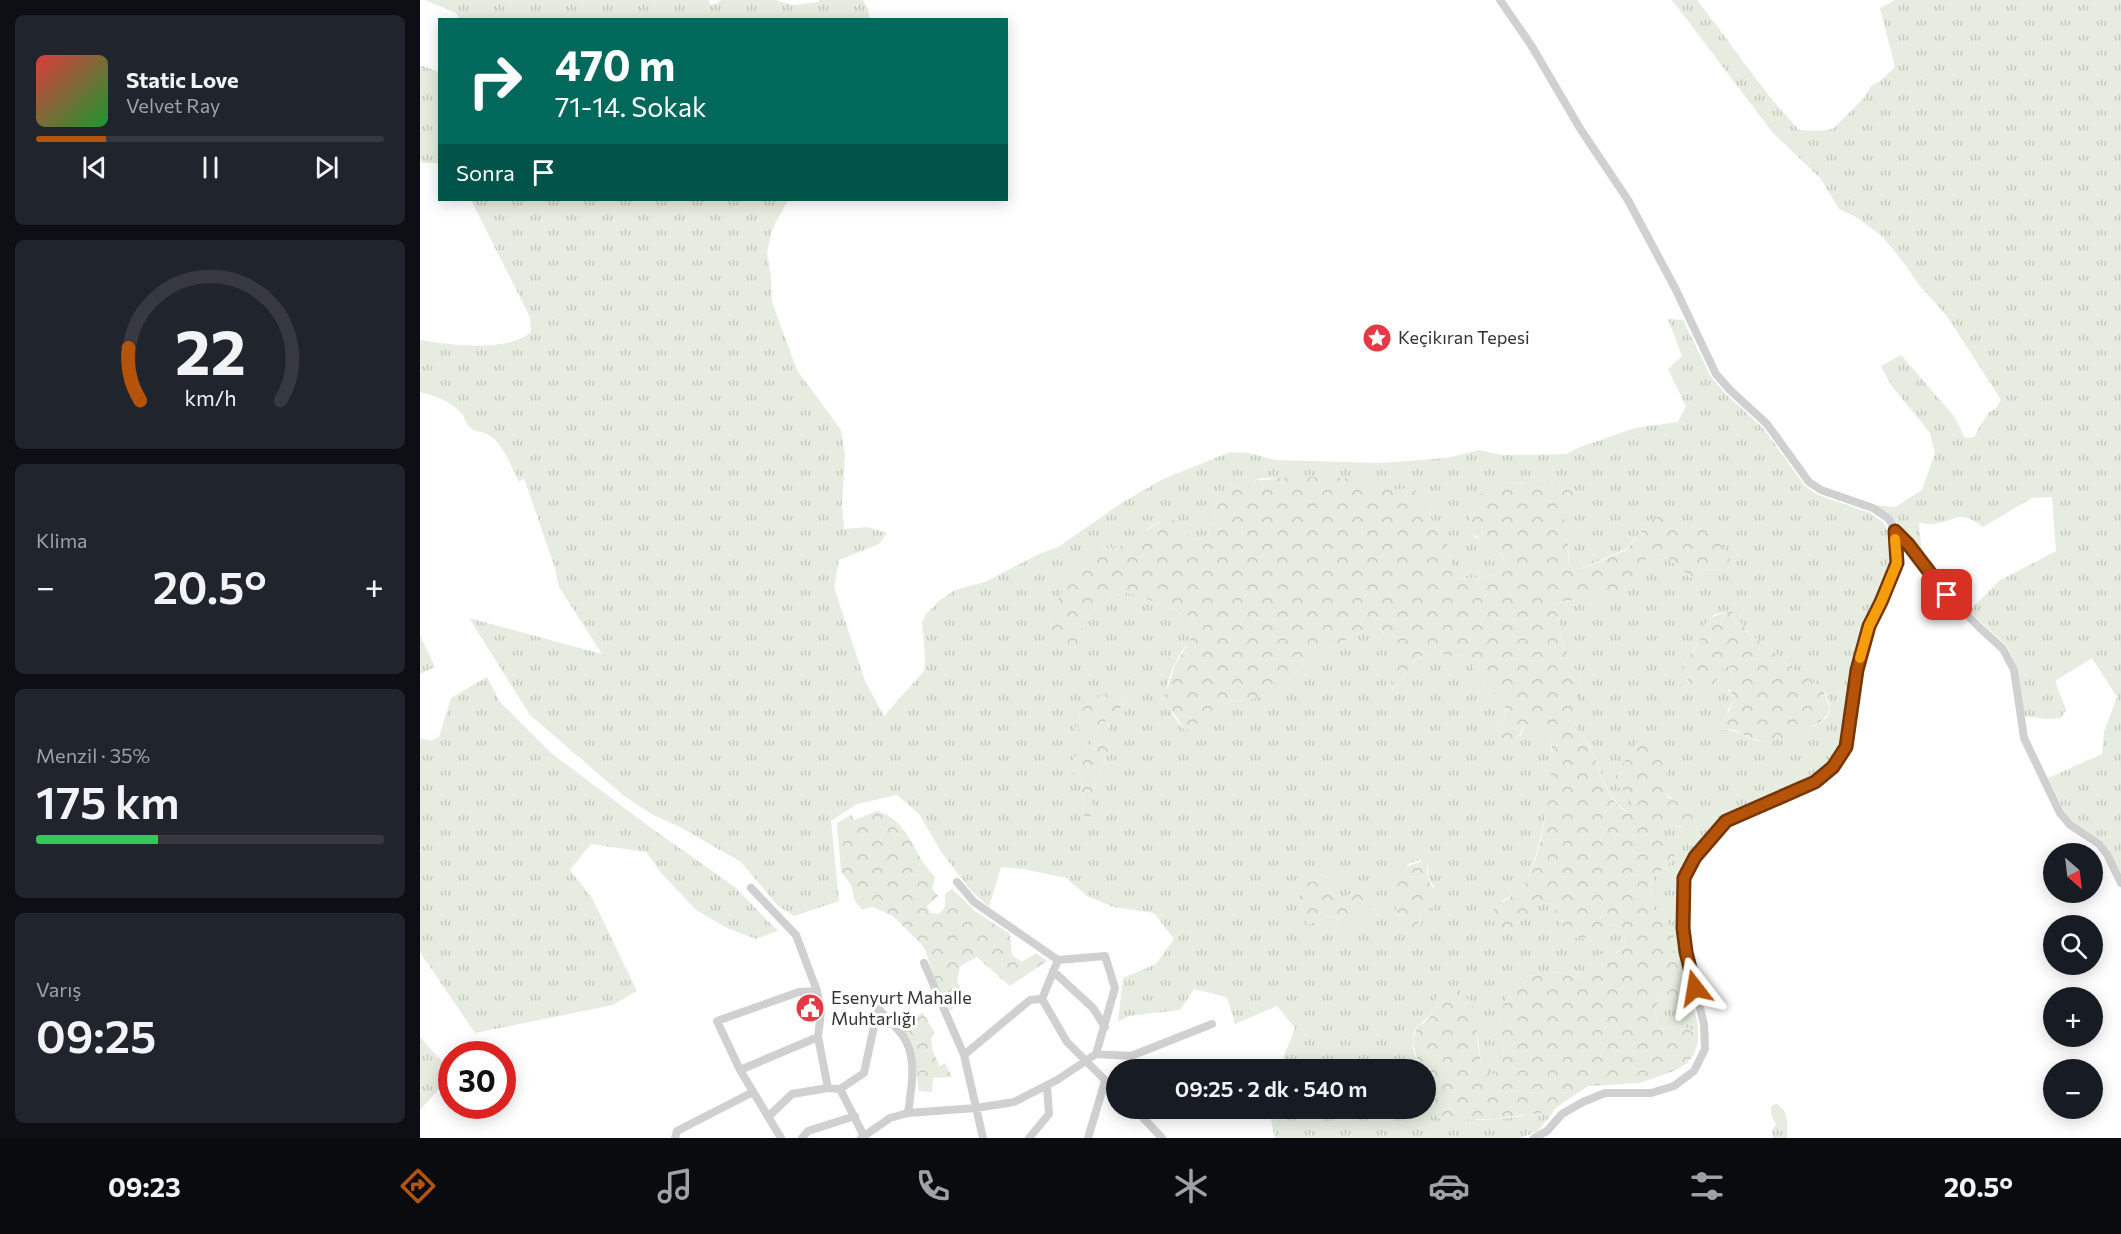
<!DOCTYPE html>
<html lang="tr">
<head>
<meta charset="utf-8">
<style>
	:root { --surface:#171b24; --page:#20242c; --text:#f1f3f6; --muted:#9ea1a6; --line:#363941; --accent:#b45309 }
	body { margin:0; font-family:Commissioner,sans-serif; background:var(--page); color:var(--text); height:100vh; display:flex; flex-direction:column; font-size:22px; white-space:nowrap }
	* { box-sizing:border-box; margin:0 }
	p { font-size:20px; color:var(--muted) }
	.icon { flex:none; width:33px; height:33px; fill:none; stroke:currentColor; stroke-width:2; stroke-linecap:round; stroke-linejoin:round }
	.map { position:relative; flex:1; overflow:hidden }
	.sheet { display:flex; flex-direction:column; gap:15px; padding:15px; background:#0d0f14; width:420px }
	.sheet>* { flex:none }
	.guide { position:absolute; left:18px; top:18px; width:570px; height:183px; border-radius:0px; box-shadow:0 3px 15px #0003; background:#00695c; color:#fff; overflow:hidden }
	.needle { width:39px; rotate:152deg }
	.buttons { position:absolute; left:1623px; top:843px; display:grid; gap:12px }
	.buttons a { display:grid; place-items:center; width:60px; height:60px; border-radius:50%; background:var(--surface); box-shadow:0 3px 15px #0003; font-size:30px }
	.speed { position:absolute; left:18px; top:1041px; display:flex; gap:12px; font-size:30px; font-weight:700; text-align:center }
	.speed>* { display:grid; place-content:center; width:78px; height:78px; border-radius:50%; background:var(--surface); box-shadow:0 3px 15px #0003; line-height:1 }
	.speed .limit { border:9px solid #d22; background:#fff; color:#111 }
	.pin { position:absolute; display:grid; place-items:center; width:51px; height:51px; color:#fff; margin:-26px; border-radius:12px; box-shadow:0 3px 9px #0006 }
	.me { position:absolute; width:66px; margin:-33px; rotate:346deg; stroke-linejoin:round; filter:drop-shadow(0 0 4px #0008) }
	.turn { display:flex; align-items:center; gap:21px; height:126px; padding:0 18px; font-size:27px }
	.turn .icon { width:78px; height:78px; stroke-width:2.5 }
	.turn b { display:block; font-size:42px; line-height:51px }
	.then { display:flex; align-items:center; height:57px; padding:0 18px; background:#0003; gap:12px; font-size:22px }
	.big { font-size:45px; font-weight:600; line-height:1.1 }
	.sheet .card { flex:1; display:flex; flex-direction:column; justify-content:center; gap:9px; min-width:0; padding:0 21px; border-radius:9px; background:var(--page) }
	.sheet .dial { align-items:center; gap:0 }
	.dial svg { height:156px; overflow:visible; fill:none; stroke:var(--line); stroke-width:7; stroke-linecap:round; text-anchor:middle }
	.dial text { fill:var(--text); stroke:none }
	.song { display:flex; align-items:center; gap:18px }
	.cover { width:72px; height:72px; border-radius:9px; background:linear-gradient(135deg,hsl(0 70% 55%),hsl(130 70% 35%)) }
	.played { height:6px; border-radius:3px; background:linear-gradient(90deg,var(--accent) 20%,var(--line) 20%) }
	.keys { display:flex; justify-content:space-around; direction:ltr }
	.heat { display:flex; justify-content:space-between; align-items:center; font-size:33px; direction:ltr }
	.charge { height:9px; border-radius:4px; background:linear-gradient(90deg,#34c759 35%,var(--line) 0) }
	.trip { position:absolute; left:686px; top:1059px; width:330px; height:60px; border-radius:30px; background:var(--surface); box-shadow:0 3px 15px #0003; font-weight:600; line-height:60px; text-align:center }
	.dock { display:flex; height:96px; justify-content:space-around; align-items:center; background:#090b0e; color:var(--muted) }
	.dock .icon { width:42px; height:42px }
	.dock .current { color:var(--accent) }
	.dock b { font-size:27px; color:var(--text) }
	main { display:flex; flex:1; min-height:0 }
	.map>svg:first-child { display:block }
</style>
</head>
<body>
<main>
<section class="sheet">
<div class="card">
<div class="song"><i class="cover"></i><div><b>Static Love</b><p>Velvet Ray</p></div></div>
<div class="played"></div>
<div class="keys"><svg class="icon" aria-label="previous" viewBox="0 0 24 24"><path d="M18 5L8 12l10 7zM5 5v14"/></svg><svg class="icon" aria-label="pause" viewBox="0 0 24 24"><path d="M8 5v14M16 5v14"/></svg><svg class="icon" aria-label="next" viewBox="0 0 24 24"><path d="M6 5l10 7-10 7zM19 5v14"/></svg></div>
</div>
<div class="card dial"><svg viewBox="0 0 100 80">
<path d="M14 69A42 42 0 1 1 86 69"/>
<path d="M14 69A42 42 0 0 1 8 42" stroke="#b45309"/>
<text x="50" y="56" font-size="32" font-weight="700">22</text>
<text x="50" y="72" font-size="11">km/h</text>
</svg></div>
<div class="card"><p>Klima</p>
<div class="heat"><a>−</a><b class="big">20.5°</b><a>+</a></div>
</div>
<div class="card"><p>Menzil · 35%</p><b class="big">175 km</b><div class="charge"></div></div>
<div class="card"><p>Varış</p><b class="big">09:25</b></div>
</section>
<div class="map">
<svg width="1701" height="1138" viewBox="0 0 1701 1138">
	<defs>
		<pattern id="grass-tufts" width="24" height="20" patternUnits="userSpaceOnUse" patternTransform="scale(1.5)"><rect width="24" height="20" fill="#e6ecdf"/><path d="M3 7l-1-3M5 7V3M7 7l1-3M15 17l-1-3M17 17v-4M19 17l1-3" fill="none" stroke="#c6cbc0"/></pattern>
		<pattern id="forest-crowns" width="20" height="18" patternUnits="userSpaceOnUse" patternTransform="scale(1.5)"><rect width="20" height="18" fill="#e6ecdf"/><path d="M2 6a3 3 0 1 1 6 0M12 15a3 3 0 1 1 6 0" fill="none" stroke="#c6cbc0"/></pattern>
	</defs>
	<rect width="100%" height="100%" fill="#fff"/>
	<path fill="url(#grass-tufts)" fill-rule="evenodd" d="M5,0H289L290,5L296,4L301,0H356L373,5L399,2V0H443L448,9L450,19L40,20L36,13Z
		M1252,0H1277C1311,43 1341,90 1379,130C1391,131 1403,132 1414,128L1444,98L1451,86L1460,81L1475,67L1460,8L1475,0H1701V873L1690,851L1682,841L1652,822L1644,811L1628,778L1682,754L1684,732L1697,697L1672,658L1635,681L1646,710L1641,718L1627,719L1604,716L1598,669L1587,646L1549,611L1579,581L1636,551L1632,497L1612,498L1563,527C1538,508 1538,521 1514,524C1509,525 1504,523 1499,523L1502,556L1454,505L1475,507L1502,490L1515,453L1510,433L1471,385L1461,366L1481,355L1534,416L1545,438L1554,437L1568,413L1576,408L1581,400L1527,316L1499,285L1484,263L1462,236L1436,217L1419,209L1401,179L1353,133Z
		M0,65L19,72V163H3L0,161Z
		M51,200H368L352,230L347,253L351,277L352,302L377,370L421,430L425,456L422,505L424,529L447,527L467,533L459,544L419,560L414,587L445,681L464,716L504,671L505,657L502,622L507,613L519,601L535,590L565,582L617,555L640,546L700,504L741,480L810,452L829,453L855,460L961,463L1027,458L1059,450L1082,455L1146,454L1160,447L1215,428L1258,422L1266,406L1248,369L1262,356L1248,319L1263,320L1291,377L1306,394L1343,428L1385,486L1398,495L1450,513L1464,523L1469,532L1471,562L1456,600L1443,624L1431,669L1421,745L1409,763L1392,777L1302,816L1270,853L1259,876L1257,929L1260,953L1278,1025V1042L1274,1031L1263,1026L1239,1029C1234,1016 1235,1008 1240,995L1264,997L1265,985L1253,952L1255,940L1246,917L1235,911L1229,900L1234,877L1252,861L1241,832L1250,824L1262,828L1259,804C1232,789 1256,774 1238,755C1234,750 1224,746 1218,742L1206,763L1196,772V785L1206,792L1213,802L1210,813C1182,798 1183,768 1168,744C1162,736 1155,732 1154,721C1152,706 1164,693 1160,677C1157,668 1148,662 1145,654C1141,638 1139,620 1136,604L1162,598L1176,597L1217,574L1222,563L1231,553L1244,555L1271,578L1282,570L1306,569L1303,548L1289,528L1264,526L1254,520H1230L1206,549L1160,569L1149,567L1148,541L1142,516L1145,504L1134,481L1084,483L1054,536C1069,545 1081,552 1090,569C1071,580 1053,577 1031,579L1032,554L1012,521L1009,509L966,490L953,489L932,478H843L832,481L800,494L787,539L774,540L765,531L741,521C726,527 716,540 702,546C696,548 690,547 684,549C656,562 652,574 639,599C636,606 631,613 628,620L663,631V619L695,595L707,593L720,595L741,606L765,611L772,621L775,633C759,655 738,683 751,711C754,718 760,724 765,730L776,725L797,708L808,702L833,699L856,691L887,661L946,629H959L969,637L975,649L972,689C985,680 985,669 996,660C1007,649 1032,657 1047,656L1066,689L1078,695L1085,704L1086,716L1079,727L1100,736L1105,724C1117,727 1128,732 1131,746C1137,768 1118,866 1104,885C1099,892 1088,897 1082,901L1079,935L1091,930L1119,902L1133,904L1142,926L1163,938C1174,930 1183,926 1197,924L1204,934L1206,946L1168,970L1160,978L1138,972L1107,976L1080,1017L1083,1043L1082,1067L1073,1075L1062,1069L1057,1033L1025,989C1014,999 1018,1003 1011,1014C1008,1020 1001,1022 997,1027C987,1040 996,1056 1000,1069H859L875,1028L857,1006L815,1024L807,997L774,989L760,1010L709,1016L698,1022L703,978L736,964L754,939L734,913L693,907L667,896L646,878L603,869L581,867L569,907L551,891L520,850L500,815L477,795L437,804L411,821L419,901L374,916L357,905L321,862L260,827L233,815L204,796L110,715L49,618L182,654L139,587L135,568L104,478L99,482C91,467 84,444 69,435C62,431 53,432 48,425C46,422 45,419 44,417C34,402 16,396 0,392V340C30,345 87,353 111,332L110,317ZM1306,612C1321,618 1318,624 1329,633C1337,640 1347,646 1355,653C1363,660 1370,668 1379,674C1394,684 1410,689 1410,710C1409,728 1351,744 1337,741C1325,738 1314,727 1302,730L1308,710L1315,700L1308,690L1314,670L1308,666L1303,669L1294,685L1268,682C1256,660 1273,655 1282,637C1284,631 1284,624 1289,619C1293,615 1300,613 1306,612ZM701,689L707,697L700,708L689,714L685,719L688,724L685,742L689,747C687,762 677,774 673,789C671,800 674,809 670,819L664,817L661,779L657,775L666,747L672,744V738L679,730L678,724H672L655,730C657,720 663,706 672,699C678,695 693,693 701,689ZM1000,860L1008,865V877L1014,887L1010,911L1006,908L1001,912V924L979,930V917L977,912L981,892L978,887L988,864ZM901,878L916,889L918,895L922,899L933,892L942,911L938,916L923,926L915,917L910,916L887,925C882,907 899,896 901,878Z
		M0,635L15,667L0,674Z
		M67,677L80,702L131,753L231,828L315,887L358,931L336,939L307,928L276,910L242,874L226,852L171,844L150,870L172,898L217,991L193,1005L55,1033L0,952V738L11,741L19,737L31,698Z
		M0,1037L32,1073L31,1076L0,1110Z
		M1005,1097L1006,1101C1019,1106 1035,1117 1049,1119C1070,1122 1118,1115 1137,1107L1118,1131L1101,1138H855L850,1116L851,1108H1005Z
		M1356,1104C1369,1110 1368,1125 1367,1138H1353L1352,1130L1356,1125L1351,1114V1107Z"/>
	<path fill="url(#forest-crowns)" d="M870,477L932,478L953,489H985L996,491L1005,498L1012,521L1033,554L1032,579C1053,577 1071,580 1090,569C1079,545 1059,545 1048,525L1053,502L1062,493L1084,483L1135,481L1146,484L1154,495C1135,515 1147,520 1148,543C1148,551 1148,559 1149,567L1161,569L1206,550L1230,520L1242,516L1254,520L1264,526L1289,527L1310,558L1306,569L1282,570L1271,578L1244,555L1231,553C1222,563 1218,577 1210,585C1193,601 1158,596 1136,604C1139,620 1141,638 1145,654C1148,662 1158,668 1160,677C1164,693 1152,706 1154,722C1155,732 1163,737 1168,745C1183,767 1182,801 1210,813L1213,802L1206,792L1196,785V772C1208,760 1215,745 1227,732C1233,744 1245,760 1246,774C1248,786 1243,785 1249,798L1272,809L1278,819L1274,830L1250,824L1241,832L1256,850L1252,861L1234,877L1229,900L1235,911L1246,917L1251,928L1255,940L1253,952L1265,985L1264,998L1240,995C1235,1008 1234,1016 1239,1029L1263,1026L1274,1031L1278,1042L1274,1054L1267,1063L1256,1070L1220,1083L1168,1086L1137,1107L1126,1112L1075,1119L1021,1120L1011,1112L1006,1100L1005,1070L1000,1069L992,1040L998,1026L1008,1020L1014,1009L1016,997L1025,989H1039C1062,1011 1054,1018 1058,1045C1059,1053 1061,1061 1062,1069L1073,1075L1082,1067L1083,1043L1080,1017L1087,994L1107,976L1138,972L1160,978L1184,950L1196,953L1206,946L1204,934L1197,924C1183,926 1174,930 1163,939L1151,937L1142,926L1133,904L1120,902L1091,930L1078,935L1073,911C1081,901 1100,892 1105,883C1122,854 1128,803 1131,770C1131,763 1133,754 1132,747C1128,733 1117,727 1105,724L1092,748L1079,751L1077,738L1079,727L1086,716L1085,704L1078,695L1066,689L1047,656C1032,657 1007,649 995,660C985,670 985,680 971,689L972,664L975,649L969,637L960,629H946L887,661L856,691L833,699L808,702L797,708L776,725L765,730L744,699L755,665L774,633L772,621L765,611L741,606L720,595L707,593L695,595L663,619V631L658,644L646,649L636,643L629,632L628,620L649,577L657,566L676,552L688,548L699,547L741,521L759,520L765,531L774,540L787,539L800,494L832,481Z
		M1306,612H1312L1317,616L1327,632L1354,652L1367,665L1402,687L1410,709C1406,727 1358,744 1341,741C1330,740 1320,731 1309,729C1305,729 1300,731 1295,731L1293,726L1300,715L1306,716L1315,700L1306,684L1307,678L1313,675V670L1308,666L1303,669L1294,685L1284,692L1272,688L1263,671L1266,659L1278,645L1286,622L1290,618Z
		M701,689L706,691L707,697L700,708L689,714L685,718L689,731L685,742L689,747C687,762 677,774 673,789C671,800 674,809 670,819L664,817L661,779L657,775L649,773C650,758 660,750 672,744V738L679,730L678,724C670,723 664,730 655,730C658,719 664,701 676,696C684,693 693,693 701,689Z
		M457,811C490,821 492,854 515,877L512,889L518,896L507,906L510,913L519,914L525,907V894L532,889L556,912L590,934L592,955L602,962L616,953L627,961L590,986L557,957L540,966L537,982L546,996L530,1011L514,978L504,947L473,916L453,907L442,909L434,900L432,887L421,871L417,823L431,815L434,820Z
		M1007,859C1008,864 1007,869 1007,874C1010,891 1025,892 1010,911L1006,908L1001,912C1000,925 998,939 982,936L979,930V917L975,906L981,892L978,887H972L969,881L976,871Z
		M902,872L914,877L918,895L922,899L939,889C945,895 949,902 948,911H942L929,928L923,926L915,917L910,916L887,925C883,910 868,886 895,881L900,884Z
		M503,1013L514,1032L511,1039L513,1052L520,1066L525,1063L532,1077L513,1078L512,1092L499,1091L495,1062L480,1025Z"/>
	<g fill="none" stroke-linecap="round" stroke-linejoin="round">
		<path stroke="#d0d0d0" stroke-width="8" d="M1080,0L1111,45L1161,130L1208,200L1255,288L1296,374L1310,390L1347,424L1389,482L1401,490L1453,508L1469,519L1475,531L1477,563L1461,602L1449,626L1437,670L1426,747L1413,767L1395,781L1306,821L1275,857L1264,878L1263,928L1266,952L1284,1024L1285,1049L1274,1071L1254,1086L1231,1093H1185L1163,1102L1142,1114L1127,1131L1114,1138
			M1475,531L1488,544L1527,595L1559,627L1583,649L1594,670L1604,738L1640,813L1650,825L1679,844L1687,854L1701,883
			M537,882L554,902L638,960
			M331,888L376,935L397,991L401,1012L398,1037L408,1088
			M504,963L544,1055L563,1138
			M633,971L673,1008L685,1027
			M622,999L647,1042L696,1091
			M622,999L638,960
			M458,1008C466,1018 480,1029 486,1041C497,1063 491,1090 488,1113
			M676,1054L711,1056L792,1024
			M544,1055L610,1000L622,999
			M320,1070L398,1037
			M420,1089L445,1138
			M714,1108L742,1138
			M348,1117L372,1094L408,1088L420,1089L444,1073L458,1008
			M255,1138L257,1131L333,1092
			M361,1138L320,1070L297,1021L379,992L397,991
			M382,1138L388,1131L435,1116
			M441,1138L470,1118L488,1113L556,1108L594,1102L637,1080L676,1054L695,988L685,956L638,960
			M609,1138L629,1114L627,1086
			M668,1138L685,1081"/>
	</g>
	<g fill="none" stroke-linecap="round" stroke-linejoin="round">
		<g stroke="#753606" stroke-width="15">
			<path id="route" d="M1275,988L1266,952L1263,928L1264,878L1275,857L1306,821L1395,782L1413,767L1426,747L1437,670L1449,626L1461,602L1477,563L1475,531L1488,544L1527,595"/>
		</g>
		<use href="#route" stroke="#b45309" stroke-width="10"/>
		<path stroke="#f59e0b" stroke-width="10" d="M1440,658L1449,626L1461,602L1477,563L1475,539"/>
	</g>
	<defs>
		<g id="sight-disc" transform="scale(1.5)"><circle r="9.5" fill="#e63946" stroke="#fff"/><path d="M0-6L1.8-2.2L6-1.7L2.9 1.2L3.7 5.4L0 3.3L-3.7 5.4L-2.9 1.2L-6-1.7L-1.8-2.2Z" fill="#fff"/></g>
		<g id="civic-disc" transform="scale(1.5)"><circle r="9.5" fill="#e63946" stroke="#fff"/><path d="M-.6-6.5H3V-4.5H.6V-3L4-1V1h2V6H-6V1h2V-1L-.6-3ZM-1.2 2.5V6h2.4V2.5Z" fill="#fff"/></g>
	</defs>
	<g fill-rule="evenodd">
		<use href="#sight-disc" x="957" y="338"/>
		<use href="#civic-disc" x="390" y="1008"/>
	</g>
	<g text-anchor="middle" stroke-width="6" stroke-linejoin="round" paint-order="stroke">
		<g font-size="18" fill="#333" stroke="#fff" text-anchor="start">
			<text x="978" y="344">Keçikıran Tepesi</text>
			<text x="411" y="1004">Esenyurt Mahalle<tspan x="411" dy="21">Muhtarlığı</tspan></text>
		</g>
	</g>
</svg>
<div class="buttons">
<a><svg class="needle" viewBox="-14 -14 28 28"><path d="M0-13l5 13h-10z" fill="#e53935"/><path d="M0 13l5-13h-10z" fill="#9ea1a6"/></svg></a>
<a><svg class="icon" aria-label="search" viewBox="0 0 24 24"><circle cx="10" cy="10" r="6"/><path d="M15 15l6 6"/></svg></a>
<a>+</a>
<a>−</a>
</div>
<div class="speed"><div class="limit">30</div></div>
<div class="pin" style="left:1527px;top:595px;background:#d93025"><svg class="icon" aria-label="arrive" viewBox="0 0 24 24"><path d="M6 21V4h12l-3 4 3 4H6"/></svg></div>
<svg class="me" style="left:1275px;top:988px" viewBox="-20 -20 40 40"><path d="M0-17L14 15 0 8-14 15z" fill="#b45309" stroke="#fff" stroke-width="4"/></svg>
<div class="trip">09:25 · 2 dk · 540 m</div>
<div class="guide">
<div class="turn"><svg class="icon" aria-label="right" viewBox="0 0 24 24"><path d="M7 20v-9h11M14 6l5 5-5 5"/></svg><div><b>470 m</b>71-14. Sokak</div></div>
<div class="then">Sonra<svg class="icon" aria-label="arrive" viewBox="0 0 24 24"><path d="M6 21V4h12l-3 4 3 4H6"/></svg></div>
</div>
</div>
</main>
<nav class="dock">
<b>09:23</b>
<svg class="icon current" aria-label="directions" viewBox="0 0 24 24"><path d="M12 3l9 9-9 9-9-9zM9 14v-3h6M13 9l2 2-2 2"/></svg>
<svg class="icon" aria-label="music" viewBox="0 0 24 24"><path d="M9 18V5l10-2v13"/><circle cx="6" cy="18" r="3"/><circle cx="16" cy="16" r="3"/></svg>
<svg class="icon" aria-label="phone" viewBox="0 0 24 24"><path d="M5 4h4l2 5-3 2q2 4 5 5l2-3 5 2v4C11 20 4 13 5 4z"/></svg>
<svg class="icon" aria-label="climate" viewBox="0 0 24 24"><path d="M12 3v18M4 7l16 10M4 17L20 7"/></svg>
<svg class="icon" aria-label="car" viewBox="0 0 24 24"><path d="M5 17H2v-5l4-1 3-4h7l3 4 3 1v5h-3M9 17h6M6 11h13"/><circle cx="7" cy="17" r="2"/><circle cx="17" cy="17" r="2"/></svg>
<svg class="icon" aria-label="filters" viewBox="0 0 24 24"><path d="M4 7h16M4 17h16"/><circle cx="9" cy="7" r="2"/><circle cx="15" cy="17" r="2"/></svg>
<b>20.5°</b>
</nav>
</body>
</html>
